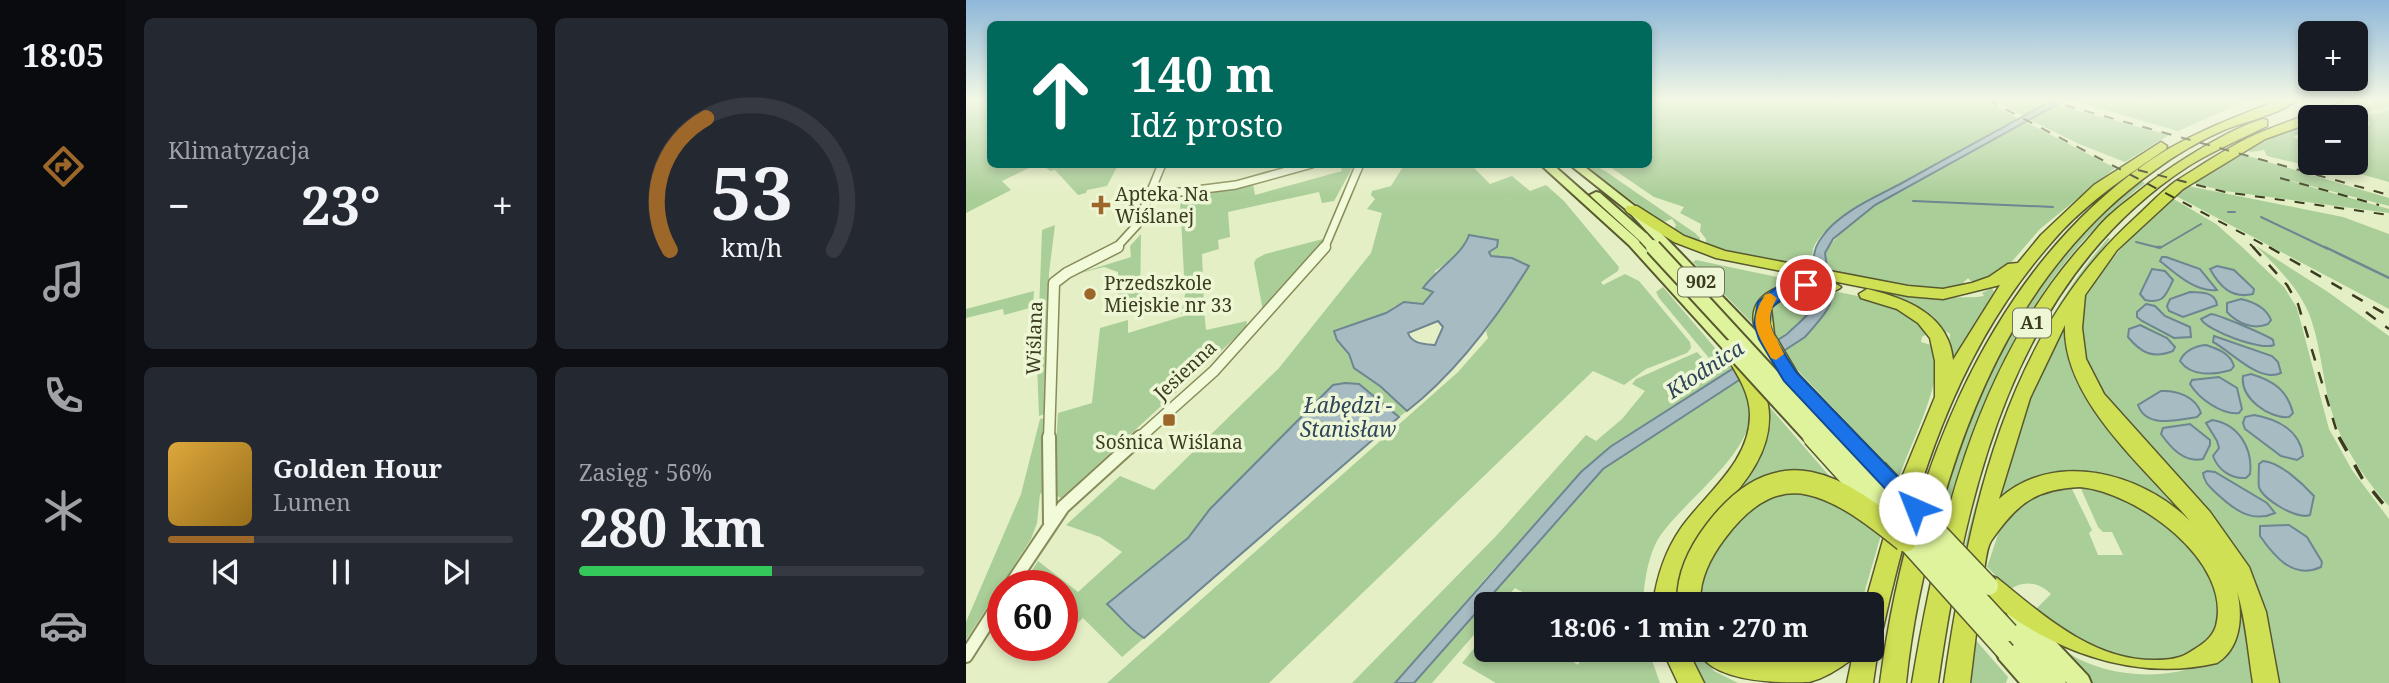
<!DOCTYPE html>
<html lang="pl">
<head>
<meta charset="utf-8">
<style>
	:root { --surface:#171b24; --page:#242831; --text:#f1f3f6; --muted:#9ea1a6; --line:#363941; --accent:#9c6729 }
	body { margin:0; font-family:"Noto Serif",serif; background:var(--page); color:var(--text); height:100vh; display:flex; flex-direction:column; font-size:26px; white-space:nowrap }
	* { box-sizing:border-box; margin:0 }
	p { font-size:23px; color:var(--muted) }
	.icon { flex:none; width:38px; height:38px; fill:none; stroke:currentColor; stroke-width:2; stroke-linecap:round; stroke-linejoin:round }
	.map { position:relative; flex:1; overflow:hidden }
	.side { display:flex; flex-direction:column; gap:18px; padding:18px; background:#0d0f14; width:840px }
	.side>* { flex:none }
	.guide { position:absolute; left:21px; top:21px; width:665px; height:147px; border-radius:10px; box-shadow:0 4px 10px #0003; background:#00695c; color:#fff; overflow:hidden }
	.tools { position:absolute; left:1332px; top:21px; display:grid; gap:14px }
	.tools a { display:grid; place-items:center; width:70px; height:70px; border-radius:10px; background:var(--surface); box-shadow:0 4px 10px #0003; font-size:35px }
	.speed { position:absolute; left:21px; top:570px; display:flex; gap:14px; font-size:35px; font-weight:700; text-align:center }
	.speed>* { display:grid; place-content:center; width:91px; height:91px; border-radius:50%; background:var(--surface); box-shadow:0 4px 10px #0003; line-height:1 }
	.speed .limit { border:10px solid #d22; background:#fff; color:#111 }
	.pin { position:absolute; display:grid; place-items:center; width:60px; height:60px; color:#fff; margin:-30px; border:4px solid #fff; border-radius:50%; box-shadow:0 2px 7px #0007 }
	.me { position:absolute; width:77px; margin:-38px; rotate:316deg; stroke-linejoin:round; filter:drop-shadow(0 0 5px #0008) }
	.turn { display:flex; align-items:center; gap:24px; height:147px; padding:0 28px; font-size:32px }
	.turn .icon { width:91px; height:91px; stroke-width:2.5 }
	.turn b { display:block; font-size:49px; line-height:60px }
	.big { font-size:52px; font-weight:700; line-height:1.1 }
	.side .card { flex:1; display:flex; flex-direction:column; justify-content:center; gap:10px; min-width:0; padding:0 24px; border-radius:10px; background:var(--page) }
	.side .dial { align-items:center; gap:0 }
	.dial svg { height:182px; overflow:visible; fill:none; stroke:var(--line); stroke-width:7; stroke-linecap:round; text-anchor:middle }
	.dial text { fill:var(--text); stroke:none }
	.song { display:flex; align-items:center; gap:21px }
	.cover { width:84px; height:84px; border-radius:10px; background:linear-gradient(135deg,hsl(40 70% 55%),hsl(40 70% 35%)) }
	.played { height:7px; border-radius:4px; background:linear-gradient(90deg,var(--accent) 25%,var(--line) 25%) }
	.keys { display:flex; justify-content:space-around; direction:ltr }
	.heat { display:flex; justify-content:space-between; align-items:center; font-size:38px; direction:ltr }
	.charge { height:10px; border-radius:5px; background:linear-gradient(90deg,#34c759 56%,var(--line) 0) }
	.side .tiles { flex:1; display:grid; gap:18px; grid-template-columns:repeat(2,1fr) }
	.trip { position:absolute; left:508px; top:592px; width:410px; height:70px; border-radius:10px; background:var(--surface); box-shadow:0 4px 10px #0003; font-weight:700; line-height:70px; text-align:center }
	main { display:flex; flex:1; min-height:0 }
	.tab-bar { display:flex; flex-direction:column; width:126px; justify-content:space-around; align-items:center; background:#090b0e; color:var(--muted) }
	.tab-bar .icon { width:49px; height:49px }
	.tab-bar .selected { color:var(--accent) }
	.tab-bar b { font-size:32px; color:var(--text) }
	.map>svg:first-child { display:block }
</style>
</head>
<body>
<main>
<nav class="tab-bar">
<b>18:05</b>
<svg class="icon selected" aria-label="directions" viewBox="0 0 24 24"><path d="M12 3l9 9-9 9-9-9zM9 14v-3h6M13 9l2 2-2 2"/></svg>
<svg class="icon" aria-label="music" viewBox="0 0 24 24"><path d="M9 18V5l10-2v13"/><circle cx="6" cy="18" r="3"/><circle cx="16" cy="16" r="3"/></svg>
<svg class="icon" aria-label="phone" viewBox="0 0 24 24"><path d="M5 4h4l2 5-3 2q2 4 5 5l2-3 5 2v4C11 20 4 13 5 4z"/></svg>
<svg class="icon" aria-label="climate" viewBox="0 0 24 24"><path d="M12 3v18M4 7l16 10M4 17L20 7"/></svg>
<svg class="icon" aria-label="car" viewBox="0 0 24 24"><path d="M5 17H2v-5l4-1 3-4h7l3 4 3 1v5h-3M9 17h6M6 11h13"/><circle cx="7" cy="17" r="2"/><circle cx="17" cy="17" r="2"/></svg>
</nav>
<section class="side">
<div class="tiles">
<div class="card"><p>Klimatyzacja</p>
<div class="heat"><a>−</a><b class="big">23°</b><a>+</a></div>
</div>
<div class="card dial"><svg viewBox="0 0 100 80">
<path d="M14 69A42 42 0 1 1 86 69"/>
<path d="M14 69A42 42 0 0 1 30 11" stroke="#9c6729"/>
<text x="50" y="56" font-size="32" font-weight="700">53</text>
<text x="50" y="72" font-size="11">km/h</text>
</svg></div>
<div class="card">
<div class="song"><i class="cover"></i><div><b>Golden Hour</b><p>Lumen</p></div></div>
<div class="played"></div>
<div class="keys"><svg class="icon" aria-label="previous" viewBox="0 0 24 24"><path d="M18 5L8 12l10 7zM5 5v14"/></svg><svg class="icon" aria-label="pause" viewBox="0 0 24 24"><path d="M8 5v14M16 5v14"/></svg><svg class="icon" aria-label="next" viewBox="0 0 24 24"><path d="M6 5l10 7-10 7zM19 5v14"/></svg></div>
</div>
<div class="card"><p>Zasięg · 56%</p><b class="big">280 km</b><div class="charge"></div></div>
</div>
</section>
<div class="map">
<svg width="1423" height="683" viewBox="0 0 1423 683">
	<rect width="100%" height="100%" fill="#e5efc5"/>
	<path fill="#aace98" d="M0,100H24V164L69,165L36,181L45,190L0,213Z
		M683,100H858L871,104L876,100H1018L1053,119L897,204C880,216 855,229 847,249C845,256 849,264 851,271L740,247V239L734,231L735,224L714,213L718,207L688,197L641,165L682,164Z
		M1025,100H1075L1083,103L1058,116Z
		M1104,100H1171L1170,103L1180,106L1185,102L1180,100H1282L1212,131Z
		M1411,100H1423V107L1380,117H1354Z
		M1091,105L1203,135L1159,162L1113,144L1064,120Z
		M1423,110V182L1356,163H1390V122L1399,127L1405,123L1392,118Z
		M1344,121V129L1327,137L1340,142L1344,140V163H1350L1344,166L1301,156L1298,150L1285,152L1278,149Z
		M1060,122L1149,168L1074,229L1042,266L1010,286L1002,278L998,282L997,287C952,292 907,280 863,272L859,253C890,202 1006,152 1060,122Z
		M1272,153L1423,198V206L1310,177L1423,209V213L1259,191L1226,183Z
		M84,165V164L152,165L141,186L121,190L120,193L112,195L89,170L84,171L79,167Z
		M374,165H388L368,201L356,203L353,192L262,212L264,237L252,240L253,249L236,254L238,307L215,314L219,294L214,200L228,199L229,194L287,184L289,195L376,171Z
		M438,165H512L507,167L540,200L524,184L546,176L564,191L580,185L598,201L653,267L652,271L635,282L637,285L659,274L673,281L724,342L725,348L721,353L680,369L658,385L627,371L303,683H141L492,372L522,338L520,331L563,266L525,256L523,252L527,249L503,239L483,261L469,271L468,292L464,300L457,304L429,306L420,313L368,331L371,340L383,354L388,368L414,386L441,411L433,417L393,384L367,385L244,509L222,538L141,604C154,617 162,628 178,638L156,657L117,618L96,638V586H56L72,561L112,592L156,552L134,537L100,525L154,476L188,490L313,368L405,253L416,213L401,209L409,199L405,195L406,191L425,186Z
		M619,165H629L642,173L729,233L734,238V245L707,231L710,225L706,219L695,223Z
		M1175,181L1179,183C1066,272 1017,388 978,523L972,516C981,488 989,458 999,430C1035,332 1094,247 1175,181Z
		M1222,186L1377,217L1423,234V309L1208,195Z
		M1206,198L1250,224L1275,246L1318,287L1331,308L1363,429L1386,470L1423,519V683H1306L1291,600L1140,404L1116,360L1115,307L1122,290L1160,242Z
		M89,225L83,273L79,414L73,416L71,365L76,230Z
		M175,234L174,307L152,313V272L138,267L107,275L165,257L164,246Z
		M1142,238L1144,239L1096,304L1080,331L1004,550L999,545C1029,426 1062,333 1142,238Z
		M357,239L354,245L297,311L288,263L290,259L299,254Z
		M1290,246L1362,292L1423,336V506C1401,482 1379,450 1368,419C1357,387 1356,351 1345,319C1335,290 1311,267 1290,246Z
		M730,260L811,277L819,280L820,285C801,293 785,302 787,324L727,262Z
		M697,287L767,369L600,488L574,521L525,572L429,683H386L531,535L620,435L630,441L656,419L679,391L666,384L670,379L731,352L749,371L753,370L693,298L690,292Z
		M903,288L962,298L1011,297L1018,296L1016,293L1026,288L1028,292L986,364L983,348L984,334Z
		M853,289C848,314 828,329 807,342L801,309L817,295Z
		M68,291L67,307L38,315L37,309L0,318V309Z
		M866,291C903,298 937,303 963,333L956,337L955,342L972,347C973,392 948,435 933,477L815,353L839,337L866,298Z
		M238,310L240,330L281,321L280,328L95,498L87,494L92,413L126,403L134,328L162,320V333Z
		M1097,325L1100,327C1101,353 1108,373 1121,396L1232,527C1198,511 1163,489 1128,476C1096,464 1053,476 1033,502L1029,497L1069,378Z
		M774,380C780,391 785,409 783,422C777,459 716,504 694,536C682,554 678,583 677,604H578L549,588L535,604H520V621L466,683H448L637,469Z
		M800,403L873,487L767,496Z
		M80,418L76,493L74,494L71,523L65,539L0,640V622L55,494L74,419Z
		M1112,482L1129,484L1205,521L1252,585L1253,632L1214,665L1188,666L1112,644L1068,611L1085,594C1074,583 1057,579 1044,590L1021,567L1038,517L1063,493L1105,487L1126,530L1123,533L1132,555H1157L1146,532H1137L1132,527Z
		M808,490L867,497L915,535L895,604H727L730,574L761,526Z
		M1270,610L1275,612L1287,683H1127L1101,656L1104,654C1150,683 1233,683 1265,642C1270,634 1269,620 1270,610Z
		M520,634V649H588L612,665L622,649H682L694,683H530L496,663Z
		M1007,637L1042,677L1040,683H1004Z
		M716,649H729L748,671L772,683H734Z
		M751,649H830L827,660L828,673Z"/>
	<path fill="#a7bbc3" stroke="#6d8691" stroke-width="2" fill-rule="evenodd" d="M1087,100H1099L909,205L867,239L859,253C865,303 877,295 839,337L637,469L448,683H429L615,472L644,447L821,334C830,325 845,314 850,303C861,276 836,263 856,237C873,212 910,197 936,183C986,155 1036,128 1087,100Z
		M503,235L532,240L531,247L523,252L525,256L546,258L563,266C530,319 491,372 441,411L414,386L388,368L383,354L371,340L368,331L420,313L438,302L457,304L467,292L457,288C470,270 497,254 503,235ZM472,321L477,327L469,345C458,344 446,344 442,333Z
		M1200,257L1234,269L1251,290C1230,293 1209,273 1194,261L1196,257Z
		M1251,266L1268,270L1288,289L1287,294C1266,299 1254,287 1244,269Z
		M1186,269L1199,271L1207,280C1200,295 1198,304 1179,300L1174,294Z
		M1224,292C1235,292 1250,292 1251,305L1217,317L1203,311L1201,306L1204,299Z
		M1275,299C1288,302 1300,307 1305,320L1302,324C1288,330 1272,324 1261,312V303Z
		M1180,304L1189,306L1199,316L1224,327L1225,337L1208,338L1176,321L1171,317V312Z
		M1245,314C1251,314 1303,336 1307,340L1308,345C1296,351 1241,331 1235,319Z
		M1174,325L1201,338L1209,347L1207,351C1187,359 1175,353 1162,337L1163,329Z
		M1248,336L1306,356L1312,362L1315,373C1293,383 1266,352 1247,342Z
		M1240,345C1252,349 1264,353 1268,366L1265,370C1248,375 1225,377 1214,361C1218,351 1229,346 1240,345Z
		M1285,374C1308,381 1321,390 1327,413L1323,417C1303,419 1274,398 1277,376Z
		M1253,377L1271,388L1276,409L1273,413C1256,415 1233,399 1224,384L1226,380Z
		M379,383L393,384L433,417L178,638C161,627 155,617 141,604L222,538L244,509L361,391L367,385Z
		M1195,391C1211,390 1230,397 1235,413L1231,417C1213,420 1180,429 1172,405Z
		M1288,415C1311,419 1334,430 1337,456L1331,460L1315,456L1279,429L1277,423L1279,417Z
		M1246,420C1273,424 1287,449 1284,474L1280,478C1265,479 1252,470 1247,456L1253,448L1251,441L1240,423Z
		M1224,424L1244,440V445L1237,459C1218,463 1205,448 1195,434L1197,428Z
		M1297,461C1314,462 1337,484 1348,496L1344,515C1332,520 1297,500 1293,487C1292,480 1293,471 1293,464Z
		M1241,471L1249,472L1301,503L1309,513C1285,524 1266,508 1249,492C1243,486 1238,482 1237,473Z
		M1323,525L1341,537L1356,562L1355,567C1327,580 1308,556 1294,536V526Z"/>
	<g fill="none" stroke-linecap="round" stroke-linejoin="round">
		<path stroke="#6d8691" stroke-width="2" d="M947,201L1087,207
			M1262,212H1269
			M1295,217L1362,249
			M1170,242L1194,248L1235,224"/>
		<path stroke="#6d8691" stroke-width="2.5" d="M1191,247H1195
			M1359,247L1423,278"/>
		<g stroke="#878b5a" stroke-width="10">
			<path id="minor-far2" d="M183,196L270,185L346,164
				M149,249L171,225L196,164
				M358,249L394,164"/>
		</g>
		<g stroke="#878b5a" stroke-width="13">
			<path id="minor-far1" d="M83,439L88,283L101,273L152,247
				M172,439L248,371L359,247"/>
		</g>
		<g stroke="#878b5a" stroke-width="16">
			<path id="minor" d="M83,437L84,523
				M44,586L97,507L174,437
				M0,656L37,598"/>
		</g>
		<g stroke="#58592f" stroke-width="4">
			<path id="primary" d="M574,164H586L671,239L768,344L770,347L768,350H758L663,245Z
				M603,164H615L670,207L918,464L920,469L918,474L912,476L906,474L662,211Z
				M630,192L634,193L682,235L684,238L682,241H674L626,197L624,195Z
				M1051,605L1058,608L1122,676L1125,683H1101L1099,681L1100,683H1054L1033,659L1030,652L1033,645L1040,642L1033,632L1036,625L1043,623L1048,625L1041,614L1044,608Z"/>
		</g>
		<g stroke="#58592f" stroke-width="3">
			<path id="motorway" d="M1313,100H1331C1312,115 1280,121 1258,130C1235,140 1209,155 1189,170C1074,252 1013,374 975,507C959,564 946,623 940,683H914C939,491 1015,279 1179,164C1220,135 1267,118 1313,100Z
				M1383,100H1401L1359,117H1344V123L1299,139L1217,189L1151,250L1119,295L1116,328L1120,359L1138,394L1244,512L1283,567L1300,612L1313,683H1287C1282,652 1280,621 1271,591C1277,616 1275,648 1251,663C1166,683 1079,649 1015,593L1004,683H978C1003,514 1038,336 1170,217C1183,205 1196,191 1210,181C1236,165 1265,145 1293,133C1322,121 1353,111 1383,100ZM1099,325C1096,400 1179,467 1224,521C1176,473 1088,449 1033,499L1064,398ZM1114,487C1170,492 1267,561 1250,626C1246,639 1235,645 1224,652C1214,659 1201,660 1189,660C1127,661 1077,615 1031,578L1023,575L1017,578C1019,567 1020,549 1025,541C1050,505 1068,489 1114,487Z
				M1297,119L1301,120V126C1275,139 1246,151 1221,167C1047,281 1000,491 972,683H946C972,529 1008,370 1113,249C1124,238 1133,224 1145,214C1157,203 1170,194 1182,184C1211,162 1263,129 1297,119Z
				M1195,142L1201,146L1200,149C1159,177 1117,205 1085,243C989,352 948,489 917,628L914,636L906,639L912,649L907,683H881L886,659C873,669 859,678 843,682C812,683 745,683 731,649H764L777,656L811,662L845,656L858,649H905V604H899L932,487L969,397V361L964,338L952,323L931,309L895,298L893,294L901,289C939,298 983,314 987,360L1034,285L977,299L942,296L750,258L708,242L661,212L659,209L661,206H671L718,236L759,251L942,286L977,289L1006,283L1023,277L1042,264L1052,263L1075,235L1128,185Z
				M848,280L867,282L875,287C864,299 831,282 805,308L808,334L833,376L830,381H818C803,357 769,317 800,294C814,284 831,281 848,280Z
				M769,350L775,352C787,371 803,391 803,415C805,475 742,512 719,562C714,575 712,590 711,604H687C691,576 699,551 715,528C740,493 784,462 784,415C784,393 771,374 760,356L763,352Z
				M696,649H721L738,683H712Z"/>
		</g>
		<use href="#minor-far2" stroke="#f1fad9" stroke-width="7"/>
		<use href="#minor-far1" stroke="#f1fad9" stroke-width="10"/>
		<use href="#minor" stroke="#f1fad9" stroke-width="12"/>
		<use href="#primary" fill="#def39c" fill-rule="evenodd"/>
		<use href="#motorway" fill="#d0e054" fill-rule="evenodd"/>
		<path stroke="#3a3b1f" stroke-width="2" stroke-dasharray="10 10" stroke-linecap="butt" d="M1022,100L1306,249
			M1080,100L1423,195
			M1172,170L1259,192L1423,215
			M1314,178L1413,205
			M1284,244L1289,249"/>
		<path stroke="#3a3b1f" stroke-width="2.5" stroke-dasharray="12 12" stroke-linecap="butt" d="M1287,247L1321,285L1332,304L1373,439
			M1303,247L1423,316
			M1400,312L1423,329"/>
		<path stroke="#3a3b1f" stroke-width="3.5" stroke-dasharray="16 16" stroke-linecap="butt" d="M1373,437L1396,478L1423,511"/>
		<g stroke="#58592f" stroke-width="13" stroke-linecap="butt">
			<path id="primary-bridge-far2" d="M678,238L688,249"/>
		</g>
		<g stroke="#58592f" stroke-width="18" stroke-linecap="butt">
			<path id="primary-bridge-far1" d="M687,247L864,439
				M763,347L847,439"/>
		</g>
		<g stroke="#58592f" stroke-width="21" stroke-linecap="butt">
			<path id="primary-bridge" d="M846,437L911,509
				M863,437L1043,632
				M912,469L1023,586
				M934,534L1040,652"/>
		</g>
		<g stroke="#58592f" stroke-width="26" stroke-linecap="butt">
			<path id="motorway-bridge" d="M723,604C721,576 734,552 750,531C814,446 872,486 939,540"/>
		</g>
		<use href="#primary-bridge-far2" stroke="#def39c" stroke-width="10"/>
		<use href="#primary-bridge-far1" stroke="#def39c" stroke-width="14"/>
		<use href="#primary-bridge" stroke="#def39c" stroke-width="18"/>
		<use href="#motorway-bridge" stroke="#d0e054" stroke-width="23"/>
	</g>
	<linearGradient id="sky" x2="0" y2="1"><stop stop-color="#8eb7d9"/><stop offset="0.51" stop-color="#f3f8e5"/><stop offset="1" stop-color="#f3f8e5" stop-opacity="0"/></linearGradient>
	<rect width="1423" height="196" fill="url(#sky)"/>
	<path fill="#1a73e8" stroke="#114b97" stroke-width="2" d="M840,281L846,282L848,285L846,289L820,295L805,308L804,324L809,339L830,372L956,502L959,508L956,514L949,516L943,514L818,381L793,339L788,324L792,302L810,288Z"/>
	<path fill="#f59e0b" d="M804,293L811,298C797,322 807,331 818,354L810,360L805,358C790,331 782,322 799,295Z"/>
	<g fill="#9c6729" stroke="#eef7d5" stroke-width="2.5">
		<path d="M131.5 194.5h7v7h7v7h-7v7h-7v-7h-7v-7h7z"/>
		<circle cx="124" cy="294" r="7"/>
		<rect x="196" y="413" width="14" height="14" rx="3.5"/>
	</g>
	<g text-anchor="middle" stroke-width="7" stroke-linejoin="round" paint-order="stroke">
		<g fill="#eef7d5" stroke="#707356" stroke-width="2">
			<rect x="712" y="267.5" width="46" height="29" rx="5"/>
			<rect x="1047" y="308.5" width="38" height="29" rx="5"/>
		</g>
		<g font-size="18" font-weight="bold" fill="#3a3b1f">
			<text x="735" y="288">902</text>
			<text x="1066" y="329">A1</text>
		</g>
		<g font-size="19" fill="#3a3b1f" stroke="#eef7d5" text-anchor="start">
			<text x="149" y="201">Apteka Na<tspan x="149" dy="22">Wiślanej</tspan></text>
			<text x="138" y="290">Przedszkole<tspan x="138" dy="22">Miejskie nr 33</tspan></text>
			<text x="203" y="449" text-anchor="middle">Sośnica Wiślana</text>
		</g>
		<g font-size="19" fill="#3a3b1f" stroke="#eef7d5">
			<text transform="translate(68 338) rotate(-88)" y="7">Wiślana</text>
			<text transform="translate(219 370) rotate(-43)" y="7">Jesienna</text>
		</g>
		<g font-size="21" font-style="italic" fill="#2e455b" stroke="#eef7d5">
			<text transform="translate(739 370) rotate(-33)" y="7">Kłodnica</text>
			<text x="382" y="413">Łabędzi -<tspan x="382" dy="24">Stanisław</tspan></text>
		</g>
	</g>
</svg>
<div class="tools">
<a>+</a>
<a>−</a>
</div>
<div class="speed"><div class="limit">60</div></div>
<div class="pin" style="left:840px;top:285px;background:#d93025"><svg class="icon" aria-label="arrive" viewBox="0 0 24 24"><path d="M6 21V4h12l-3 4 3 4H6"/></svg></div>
<svg class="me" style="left:949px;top:508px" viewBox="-20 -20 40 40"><circle r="19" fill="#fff"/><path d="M0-13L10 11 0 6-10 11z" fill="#1a73e8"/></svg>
<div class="trip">18:06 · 1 min · 270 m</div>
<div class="guide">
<div class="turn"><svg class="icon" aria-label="ahead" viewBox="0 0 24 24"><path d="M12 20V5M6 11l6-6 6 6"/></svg><div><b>140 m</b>Idź prosto</div></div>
</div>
</div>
</main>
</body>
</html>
